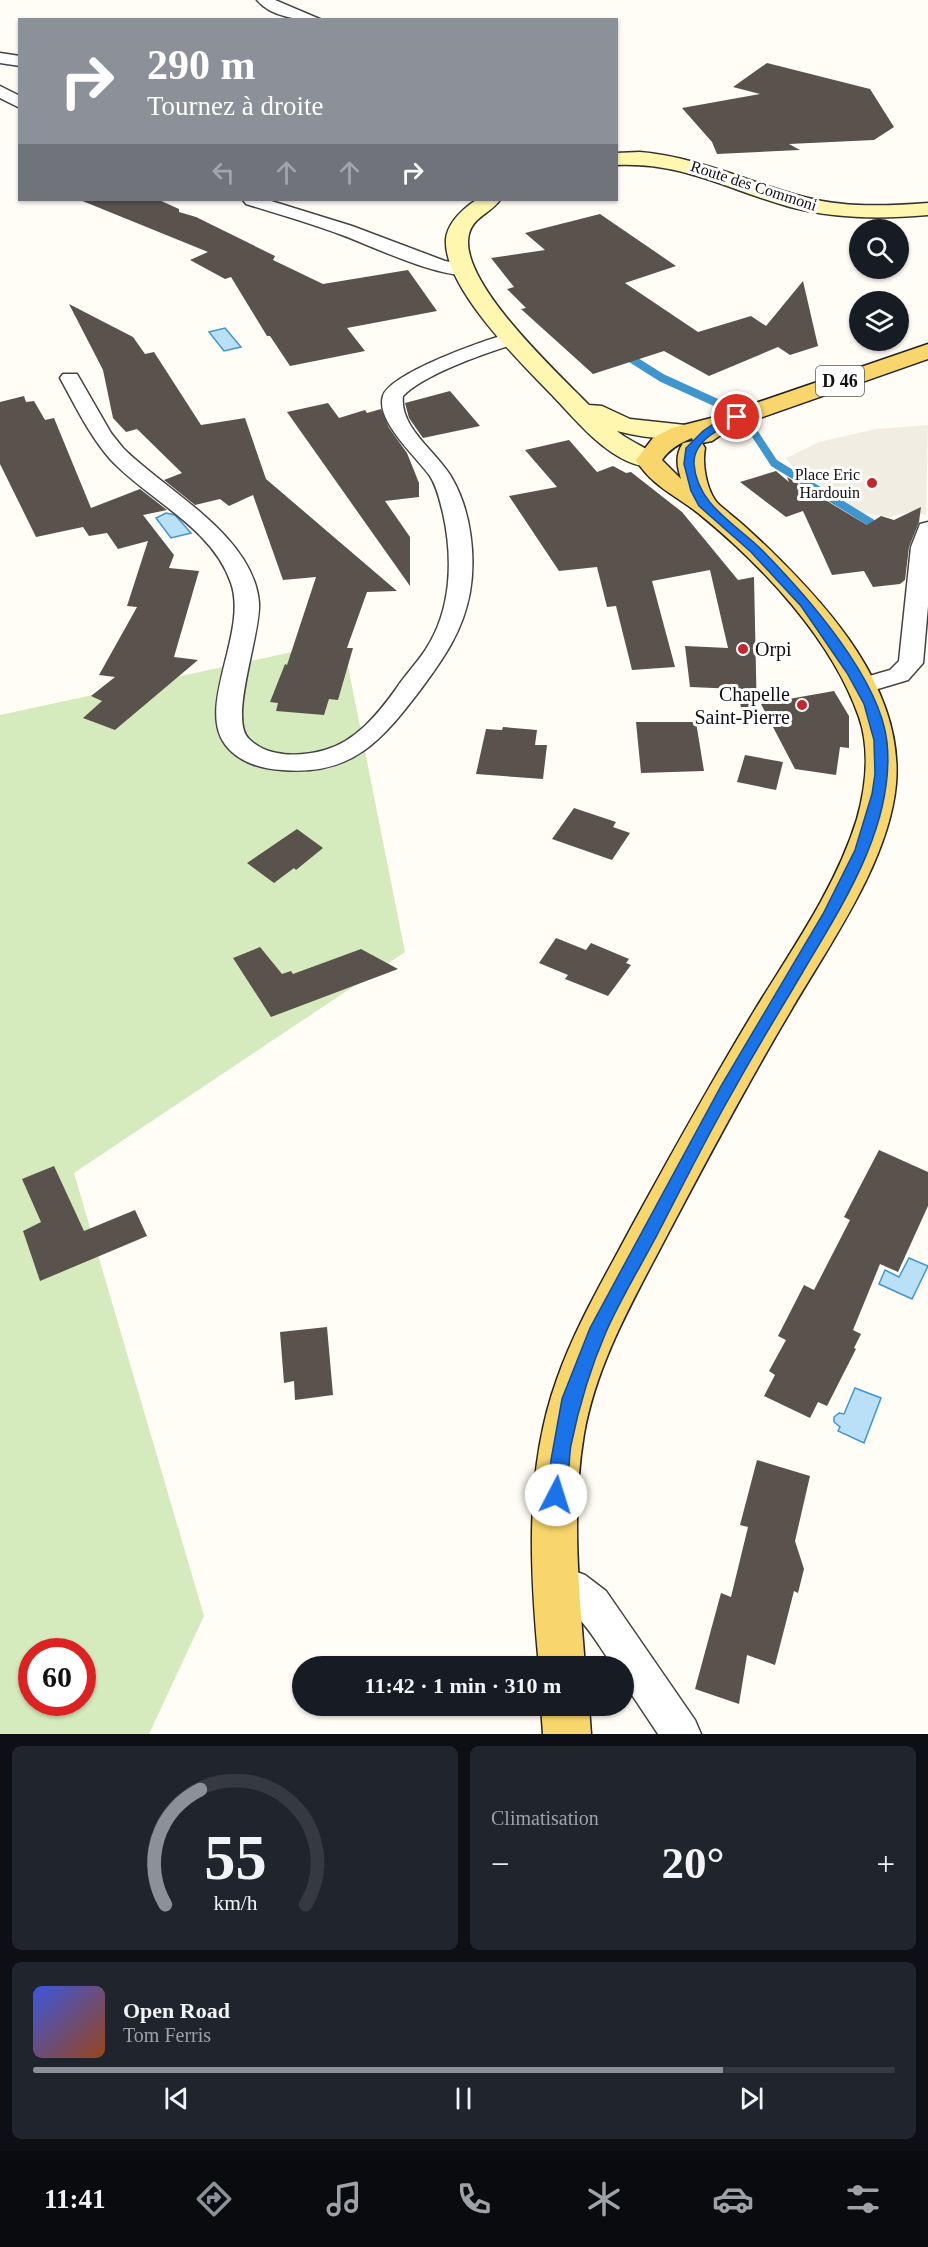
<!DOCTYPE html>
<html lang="fr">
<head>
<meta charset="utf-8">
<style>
	:root { --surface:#171b24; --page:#20242c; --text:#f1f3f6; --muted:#9ea1a6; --line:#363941; --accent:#8c9099 }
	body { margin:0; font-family:Georgia,serif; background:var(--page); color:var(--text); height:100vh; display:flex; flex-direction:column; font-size:22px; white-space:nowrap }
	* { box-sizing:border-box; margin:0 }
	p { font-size:20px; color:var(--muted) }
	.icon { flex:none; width:33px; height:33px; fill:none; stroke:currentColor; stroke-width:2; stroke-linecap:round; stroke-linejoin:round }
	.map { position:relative; height:1734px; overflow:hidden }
	.drawer { display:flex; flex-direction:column; gap:12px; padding:12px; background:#0d0f14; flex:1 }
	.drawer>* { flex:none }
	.hud { position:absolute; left:18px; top:18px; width:600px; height:183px; border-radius:0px; box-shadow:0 2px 4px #0004; background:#8c9099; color:#fff; overflow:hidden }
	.fabs { position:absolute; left:849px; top:219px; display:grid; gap:12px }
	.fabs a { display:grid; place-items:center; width:60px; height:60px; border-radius:50%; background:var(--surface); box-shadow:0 2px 4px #0004; font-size:30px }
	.speed { position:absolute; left:18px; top:1638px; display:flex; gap:12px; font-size:30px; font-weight:700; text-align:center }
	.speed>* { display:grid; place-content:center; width:78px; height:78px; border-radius:50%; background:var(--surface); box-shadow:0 2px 4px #0004; line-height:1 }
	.speed .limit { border:9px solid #d22; background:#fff; color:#111 }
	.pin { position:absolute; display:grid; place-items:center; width:51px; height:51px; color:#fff; margin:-26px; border:3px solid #fff; border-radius:50%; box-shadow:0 2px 6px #0007 }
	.me { position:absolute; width:66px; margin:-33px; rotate:5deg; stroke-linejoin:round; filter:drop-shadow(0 0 4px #0008) }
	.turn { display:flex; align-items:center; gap:21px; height:126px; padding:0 30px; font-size:27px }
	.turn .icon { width:78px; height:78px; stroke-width:2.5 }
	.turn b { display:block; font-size:42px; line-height:51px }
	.lanes { display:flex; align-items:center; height:57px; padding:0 30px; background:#0003; justify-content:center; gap:30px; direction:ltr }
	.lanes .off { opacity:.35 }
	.big { font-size:45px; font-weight:700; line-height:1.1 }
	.drawer .tile { flex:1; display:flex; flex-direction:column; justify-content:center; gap:9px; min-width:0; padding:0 21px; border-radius:9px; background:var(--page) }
	.drawer .dial { align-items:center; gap:0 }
	.dial svg { height:156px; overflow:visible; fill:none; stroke:var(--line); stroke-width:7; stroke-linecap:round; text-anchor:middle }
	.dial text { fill:var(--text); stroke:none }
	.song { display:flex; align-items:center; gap:18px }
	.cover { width:72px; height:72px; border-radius:9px; background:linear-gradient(135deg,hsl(230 70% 55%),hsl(20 70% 35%)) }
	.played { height:6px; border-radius:3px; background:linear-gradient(90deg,var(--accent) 80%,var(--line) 80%) }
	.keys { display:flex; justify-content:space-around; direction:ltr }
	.heat { display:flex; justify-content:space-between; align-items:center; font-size:33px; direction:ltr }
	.drawer .tiles { flex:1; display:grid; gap:12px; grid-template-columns:1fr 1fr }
	.tile:last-child { grid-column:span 2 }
	.trip { position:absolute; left:292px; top:1656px; width:342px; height:60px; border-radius:30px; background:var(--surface); box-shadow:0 2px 4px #0004; font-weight:700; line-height:60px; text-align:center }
	.tabs { display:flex; height:96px; justify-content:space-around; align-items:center; background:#090b0e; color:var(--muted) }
	.tabs .icon { width:42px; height:42px }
	.tabs .on { color:var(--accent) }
	.tabs b { font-size:27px; color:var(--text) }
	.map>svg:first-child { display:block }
</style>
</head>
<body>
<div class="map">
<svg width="928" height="1734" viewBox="0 0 928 1734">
	<rect width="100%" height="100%" fill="#fffdf5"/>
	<path fill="#d5ebbd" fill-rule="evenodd" d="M343,641L405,952L74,1173L204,1616L149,1734H0V715ZM32,1652H82V1702H32Z"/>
	<path fill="#f1ede2" d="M928,425L926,515L909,512L890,517L861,513L793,467L786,458L819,442L876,429Z"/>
	<path fill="#b9e0f7" stroke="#3f96cf" stroke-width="1.5" d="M225,328L241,347L224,351L209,332Z
		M166,513L175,515L191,533L171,538L156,518Z
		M909,1258L928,1266L912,1299L879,1284L885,1270L899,1277Z
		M855,1388L881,1398L864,1443L838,1431L840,1427L834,1422V1417L839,1413L844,1414Z"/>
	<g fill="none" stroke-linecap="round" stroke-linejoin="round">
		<path stroke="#3f96cf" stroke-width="8" d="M624,354L662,378L726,407L753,431L774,463L883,530"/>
	</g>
	<path fill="#5a524d" d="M767,63L870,89L894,127L874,140L789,144L800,150L717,154L712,142L682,108L760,94L733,87Z
		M80,200H159L179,209V212L196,217L275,256L273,260L323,284L408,270L437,311L347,328L365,351L290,366L270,336H267L231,277L225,279L190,260L208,252Z
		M600,214L676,266L625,283L698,332L751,316L766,326L803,281L818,346L790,355L778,347L709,376L664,351L593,374L521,309L526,308L507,289L514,287L491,258L545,250L525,233Z
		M69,304L133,337L145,354L154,352L201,425L245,418L266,479L397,591L367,592L347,648H353L338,700L329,699L324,715L276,711L278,703L270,702L285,664L287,665L316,577L283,580L253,495L229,506L220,499L195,505L164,480L182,473L137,429L126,432L113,418L103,370Z
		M450,391L480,426L423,438L409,418L405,403Z
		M24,396L26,402L34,401L45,420L54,418L91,508L140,489L167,510L143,515L174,555L169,568L199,571L174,657L198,660L115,730L83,718L102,701L91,696L115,677L99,675L137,607L127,606L148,541L118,549L107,533L89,536L83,527L36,537L0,464V402Z
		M328,403L339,418L365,410L367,413L381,409L389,428L407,453L419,483V497L385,501L410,537V586L287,412Z
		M569,440L597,472L613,466L626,473L631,472L682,512L738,580L754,577L757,719L744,721L737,689L690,687L685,646L728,648L710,570L652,581L675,667L632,670L616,606L607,607L597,567L559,571L509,496L557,487L525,450Z
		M776,471L789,482L787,477L867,525L881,516L894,520L921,507L919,522L909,547L905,580L900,584L873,587L864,571L832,575L803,511L786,517L740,482Z
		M834,691L849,716V748L840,747L836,775L795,769L761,704Z
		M636,722H696L704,771L641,773Z
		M503,727L537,730L535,745H547L543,779L476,774L486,729L502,730Z
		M745,755L783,762L776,790L737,782Z
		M574,808L616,822L613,827L630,833L612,860L552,839Z
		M297,829L323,848L296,870L294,868L274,883L247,863Z
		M556,938L586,950L591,943L629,959L626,963L631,965L608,996L565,979L568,975L539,963Z
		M260,947L282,974L291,971L293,974L361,949L398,969L271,1017L233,958Z
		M879,1150L928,1172V1206L898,1272L880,1264L853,1330L861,1334L854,1348L856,1349L827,1406L818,1402L810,1418L764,1396L775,1375L769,1371L786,1340L778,1336L804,1285L814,1290L850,1220L844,1217Z
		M54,1166L84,1231L135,1210L147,1236L40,1281L23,1231L41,1222L22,1179Z
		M327,1327L333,1395L295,1400L294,1381L284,1383L280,1332Z
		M757,1460L810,1476L795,1541L804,1569L798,1593L794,1591L775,1665L747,1655L739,1704L695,1689L721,1593L731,1597L748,1527L740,1525Z"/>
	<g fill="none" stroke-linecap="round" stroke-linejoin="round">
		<g stroke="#444" stroke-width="3">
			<path id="street" d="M257,0H275L322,20C300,20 272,18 257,0Z
				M0,53L20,56V66L0,63Z
				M0,86L20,96V108L0,98Z
				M243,200H268L352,226L445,261L473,266L475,270L473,274C444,281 372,246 342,235C310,223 278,214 246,204Z
				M511,333L518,335L521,339L518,343C488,352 424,374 403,396C399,429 439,453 453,480C471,512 476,557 470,592C463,631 444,658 421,689C382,740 353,776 282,770C263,769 241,763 228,748C193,710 249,633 231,583C212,527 148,500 110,459C89,435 75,405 60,378L63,374H77L111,433L123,448C166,491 254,536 259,603C261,634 228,720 249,739C268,758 300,757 325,750C356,741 378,714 396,689C405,675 417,663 426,649C452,609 453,558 443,513C440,501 437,487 430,476C417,457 375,421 383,396C390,373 487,339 511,333Z
				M928,522V606L923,663L908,680L861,694L852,691L849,686L852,681L890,670L899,661L911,547L920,524Z
				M555,1564L585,1575L606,1591L695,1720L701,1734H658L624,1683V1666H613C590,1633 581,1610 542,1595L536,1582L542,1569Z"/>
		</g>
		<g stroke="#333" stroke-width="3">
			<path id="secondary" d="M640,152C698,157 748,182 804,197C844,208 887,206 928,203V215C881,219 836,219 790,207C728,190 684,162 616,165V153Z
				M476,200H500C491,213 473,217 469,234C457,281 558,373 589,405L602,406L630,419L695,426L699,431L695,436C671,442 641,437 617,431C627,440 657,453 662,460L658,465C647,468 638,466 627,461C597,447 574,418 552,395C520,362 443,287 446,239C448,222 463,209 476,200Z"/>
		</g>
		<g stroke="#222" stroke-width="3">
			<path id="primary" d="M928,344V359L731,428L712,441L702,443L705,448C702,463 706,487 715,500C718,505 726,510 730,514C743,524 754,535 766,546C829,607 904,689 896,784C889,862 829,945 790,1012C745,1088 703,1167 662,1245C630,1306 596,1366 584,1434C571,1511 579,1589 585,1666H539C530,1572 524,1470 557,1379C576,1325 606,1275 633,1224C673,1151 713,1079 756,1008C793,948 836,887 857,819C866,787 870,749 859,717C832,639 762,565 698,513C675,495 652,486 636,460L653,438L672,428L715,417ZM692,438L693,441L683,443C675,455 677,466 681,479L662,460C669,449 680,443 692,438Z
				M541,1706H589L591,1734H543Z"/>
		</g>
		<use href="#street" fill="#fff" fill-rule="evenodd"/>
		<use href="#secondary" fill="#fff6b0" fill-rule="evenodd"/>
		<use href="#primary" fill="#f9d66b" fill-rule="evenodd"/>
	</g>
	<path fill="#1a73e8" stroke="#114b97" stroke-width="1.5" d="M737,414L742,417L741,419C722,427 693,440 694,464C697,505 736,524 762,550C806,595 880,678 887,742C895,821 847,898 808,963C783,1006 756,1049 732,1093C705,1140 681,1189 656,1237C639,1269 620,1300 606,1332C590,1369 579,1406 571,1445C568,1463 570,1485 563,1501L556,1503L550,1501L547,1495L551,1460L562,1399L590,1328L721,1086L823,914L855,850L872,794L875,774L874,740L864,704L847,673L801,606L751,552L699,506L691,491L684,464L686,448L703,431L718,421Z"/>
	<g fill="#c4262e" stroke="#fff" stroke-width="2">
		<circle cx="872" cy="483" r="6"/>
		<circle cx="743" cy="649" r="6"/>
		<circle cx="802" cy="705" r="6"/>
	</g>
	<g text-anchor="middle" stroke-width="6" stroke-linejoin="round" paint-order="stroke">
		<g font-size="16" fill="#111" stroke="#fff">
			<text transform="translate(754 185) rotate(18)" y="6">Route des Commoni</text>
		</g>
		<g font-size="16" fill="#111" stroke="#fff" text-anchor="end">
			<text x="860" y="480">Place Eric<tspan x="860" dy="18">Hardouin</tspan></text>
		</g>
		<rect fill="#fff" stroke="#585858" stroke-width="1.5" x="816" y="366" width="48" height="30" rx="4.5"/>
		<g font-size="18" font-weight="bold" fill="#111">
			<text x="840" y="387">D 46</text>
		</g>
		<g font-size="20" fill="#111" stroke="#fff" text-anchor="start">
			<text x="755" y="656">Orpi</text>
			<text x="790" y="701" text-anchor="end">Chapelle<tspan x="790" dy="23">Saint-Pierre</tspan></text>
		</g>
	</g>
</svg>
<div class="fabs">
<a><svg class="icon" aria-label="search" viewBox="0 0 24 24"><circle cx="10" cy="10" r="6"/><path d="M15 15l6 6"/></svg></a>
<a><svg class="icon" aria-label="layers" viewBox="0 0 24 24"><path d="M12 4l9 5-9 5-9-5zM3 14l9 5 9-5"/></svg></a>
</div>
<div class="speed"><div class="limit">60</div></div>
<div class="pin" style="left:737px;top:417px;background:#d93025"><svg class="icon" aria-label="arrive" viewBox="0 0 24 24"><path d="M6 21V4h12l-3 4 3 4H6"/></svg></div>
<svg class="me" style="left:556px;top:1495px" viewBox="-20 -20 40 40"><circle r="19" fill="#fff"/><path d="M0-13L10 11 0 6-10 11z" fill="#1a73e8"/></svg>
<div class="trip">11:42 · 1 min · 310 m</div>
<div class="hud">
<div class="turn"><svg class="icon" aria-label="right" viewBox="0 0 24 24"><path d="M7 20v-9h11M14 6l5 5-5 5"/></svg><div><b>290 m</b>Tournez à droite</div></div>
<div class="lanes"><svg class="icon off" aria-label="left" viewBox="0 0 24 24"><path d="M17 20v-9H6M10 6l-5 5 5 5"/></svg><svg class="icon off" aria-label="ahead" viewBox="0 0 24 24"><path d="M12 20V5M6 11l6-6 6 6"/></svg><svg class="icon off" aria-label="ahead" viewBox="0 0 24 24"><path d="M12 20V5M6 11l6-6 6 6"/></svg><svg class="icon" aria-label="right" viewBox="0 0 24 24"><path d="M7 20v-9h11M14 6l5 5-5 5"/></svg></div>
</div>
</div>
<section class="drawer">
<div class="tiles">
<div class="tile dial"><svg viewBox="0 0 100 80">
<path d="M14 69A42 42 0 1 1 86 69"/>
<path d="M14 69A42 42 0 0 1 32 10" stroke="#8c9099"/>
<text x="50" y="56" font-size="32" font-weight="700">55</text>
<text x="50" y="72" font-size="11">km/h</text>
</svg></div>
<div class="tile"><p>Climatisation</p>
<div class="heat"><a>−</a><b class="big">20°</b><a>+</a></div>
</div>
<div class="tile">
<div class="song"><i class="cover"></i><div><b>Open Road</b><p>Tom Ferris</p></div></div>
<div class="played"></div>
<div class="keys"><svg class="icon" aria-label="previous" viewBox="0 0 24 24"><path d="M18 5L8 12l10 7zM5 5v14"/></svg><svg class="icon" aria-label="pause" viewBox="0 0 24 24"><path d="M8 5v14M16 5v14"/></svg><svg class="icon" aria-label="next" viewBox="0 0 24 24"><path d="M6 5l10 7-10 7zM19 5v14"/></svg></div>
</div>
</div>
</section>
<nav class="tabs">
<b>11:41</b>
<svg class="icon on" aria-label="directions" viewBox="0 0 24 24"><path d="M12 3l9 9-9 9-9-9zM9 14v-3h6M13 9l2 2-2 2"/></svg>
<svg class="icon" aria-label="music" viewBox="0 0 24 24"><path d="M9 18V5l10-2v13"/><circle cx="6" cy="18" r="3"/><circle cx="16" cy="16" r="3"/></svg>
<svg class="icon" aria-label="phone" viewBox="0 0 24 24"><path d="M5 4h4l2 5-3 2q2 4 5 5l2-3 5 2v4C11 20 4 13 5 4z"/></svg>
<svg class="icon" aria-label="climate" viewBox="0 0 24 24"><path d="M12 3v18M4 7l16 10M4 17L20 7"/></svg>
<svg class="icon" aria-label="car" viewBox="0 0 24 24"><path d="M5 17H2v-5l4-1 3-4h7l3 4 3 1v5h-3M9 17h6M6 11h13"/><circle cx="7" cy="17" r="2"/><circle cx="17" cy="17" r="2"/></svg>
<svg class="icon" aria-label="filters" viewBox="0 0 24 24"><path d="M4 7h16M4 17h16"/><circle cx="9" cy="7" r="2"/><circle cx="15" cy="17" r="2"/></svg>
</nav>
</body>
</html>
